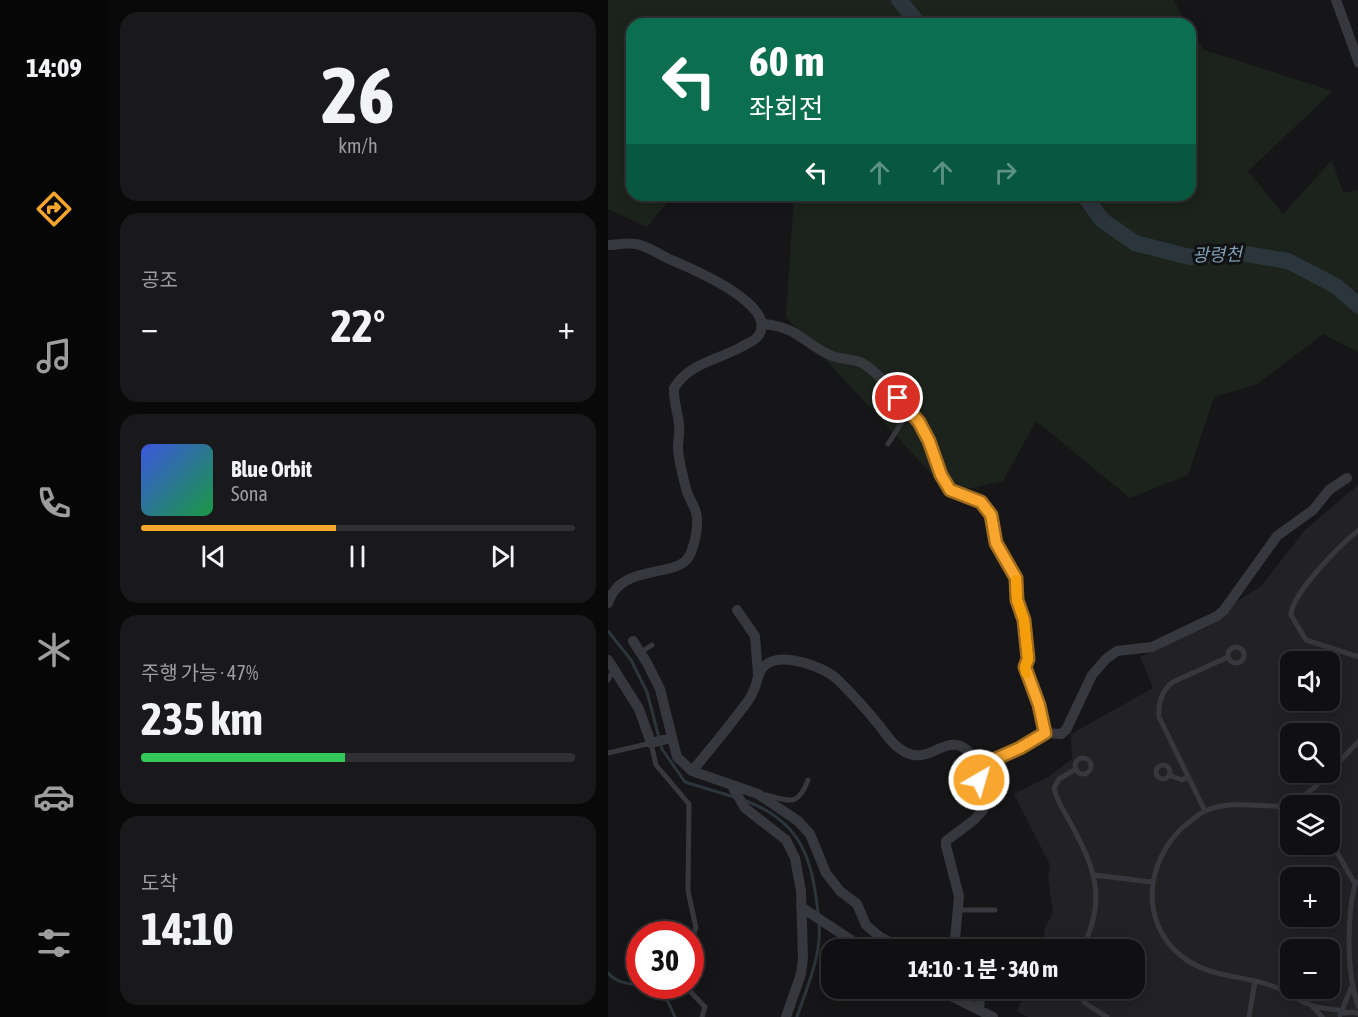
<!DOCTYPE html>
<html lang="ko">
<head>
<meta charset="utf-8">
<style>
	:root { --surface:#101012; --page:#19191b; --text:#f1f3f6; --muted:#9c9d9f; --line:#303032; --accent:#f8a62d }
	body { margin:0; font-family:"Asap Condensed","Noto Sans KR",sans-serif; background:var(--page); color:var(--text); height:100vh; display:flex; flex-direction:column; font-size:22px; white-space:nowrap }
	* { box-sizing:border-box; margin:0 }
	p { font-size:20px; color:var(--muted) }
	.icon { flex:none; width:33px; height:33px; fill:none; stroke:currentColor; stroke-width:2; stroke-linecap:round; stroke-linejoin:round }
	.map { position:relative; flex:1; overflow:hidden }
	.sheet { display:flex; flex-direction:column; gap:12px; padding:12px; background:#09090a; width:500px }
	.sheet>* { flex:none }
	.banner { position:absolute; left:18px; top:18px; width:570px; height:183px; border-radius:18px; box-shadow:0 3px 15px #0003,0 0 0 2px var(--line); background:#0b6e4f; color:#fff; overflow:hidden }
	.buttons { position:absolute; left:672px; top:651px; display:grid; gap:12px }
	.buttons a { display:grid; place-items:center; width:60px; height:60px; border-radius:12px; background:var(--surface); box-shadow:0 3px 15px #0003,0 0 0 2px var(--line); font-size:30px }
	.speed { position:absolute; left:18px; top:921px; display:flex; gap:12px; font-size:30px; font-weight:700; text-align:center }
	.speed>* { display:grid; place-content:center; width:78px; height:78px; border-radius:50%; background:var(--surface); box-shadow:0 3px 15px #0003,0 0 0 2px var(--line); line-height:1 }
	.speed .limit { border:9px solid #d22; background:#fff; color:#111 }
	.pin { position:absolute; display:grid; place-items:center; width:51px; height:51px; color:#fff; margin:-26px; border:3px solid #fff; border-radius:50%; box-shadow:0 2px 6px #0007 }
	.me { position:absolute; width:66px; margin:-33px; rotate:38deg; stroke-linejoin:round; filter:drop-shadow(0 0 4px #0008) }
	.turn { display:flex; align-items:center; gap:21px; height:126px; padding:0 24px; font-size:27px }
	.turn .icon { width:78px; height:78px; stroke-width:2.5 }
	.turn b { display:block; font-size:42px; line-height:51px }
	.lanes { display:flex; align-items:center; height:57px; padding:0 24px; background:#0003; justify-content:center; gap:30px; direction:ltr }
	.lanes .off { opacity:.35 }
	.big { font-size:45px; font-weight:700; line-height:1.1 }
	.sheet .widget { flex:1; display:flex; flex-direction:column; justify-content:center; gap:9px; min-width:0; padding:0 21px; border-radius:18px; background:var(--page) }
	.sheet .dial { align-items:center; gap:0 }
	.dial b { font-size:78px; line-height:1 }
	.song { display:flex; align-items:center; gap:18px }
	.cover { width:72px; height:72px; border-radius:9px; background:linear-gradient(135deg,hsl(230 70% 55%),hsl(140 70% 35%)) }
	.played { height:6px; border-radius:3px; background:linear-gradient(90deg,var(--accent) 45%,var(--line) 45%) }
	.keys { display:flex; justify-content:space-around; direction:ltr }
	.heat { display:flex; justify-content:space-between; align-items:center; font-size:33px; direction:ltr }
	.charge { height:9px; border-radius:4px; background:linear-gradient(90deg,#34c759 47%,var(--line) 0) }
	.trip { position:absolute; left:213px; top:939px; width:324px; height:60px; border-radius:18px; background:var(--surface); box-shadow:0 3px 15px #0003,0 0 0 2px var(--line); font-weight:700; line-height:60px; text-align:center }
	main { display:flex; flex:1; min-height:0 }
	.tabs { display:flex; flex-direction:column; width:108px; justify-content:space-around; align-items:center; background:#060607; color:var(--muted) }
	.tabs .icon { width:42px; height:42px }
	.tabs .active { color:var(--accent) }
	.tabs b { font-size:27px; color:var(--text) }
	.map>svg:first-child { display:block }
</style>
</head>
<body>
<main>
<nav class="tabs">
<b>14:09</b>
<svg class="icon active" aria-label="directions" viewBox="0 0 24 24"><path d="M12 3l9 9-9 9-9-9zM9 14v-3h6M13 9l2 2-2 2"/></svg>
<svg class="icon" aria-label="music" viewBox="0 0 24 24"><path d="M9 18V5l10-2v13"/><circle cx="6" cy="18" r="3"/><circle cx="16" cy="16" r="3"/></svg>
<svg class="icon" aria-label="phone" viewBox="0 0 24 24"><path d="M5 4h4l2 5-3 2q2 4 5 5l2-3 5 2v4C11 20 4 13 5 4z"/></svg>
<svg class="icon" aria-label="climate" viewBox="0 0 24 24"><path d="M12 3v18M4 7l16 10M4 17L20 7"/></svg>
<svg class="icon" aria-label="car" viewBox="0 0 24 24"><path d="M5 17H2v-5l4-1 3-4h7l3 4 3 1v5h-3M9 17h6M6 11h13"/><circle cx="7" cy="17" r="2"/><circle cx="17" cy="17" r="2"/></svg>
<svg class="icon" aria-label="filters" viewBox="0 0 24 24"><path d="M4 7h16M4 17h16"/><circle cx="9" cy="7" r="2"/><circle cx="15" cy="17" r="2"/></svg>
</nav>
<section class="sheet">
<div class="widget dial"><b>26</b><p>km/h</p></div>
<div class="widget"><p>공조</p>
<div class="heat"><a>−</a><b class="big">22°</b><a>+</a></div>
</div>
<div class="widget">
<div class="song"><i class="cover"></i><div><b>Blue Orbit</b><p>Sona</p></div></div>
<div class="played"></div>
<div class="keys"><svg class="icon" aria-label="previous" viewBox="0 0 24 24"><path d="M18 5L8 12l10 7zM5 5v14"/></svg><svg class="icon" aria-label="pause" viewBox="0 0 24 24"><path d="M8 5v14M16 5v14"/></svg><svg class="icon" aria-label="next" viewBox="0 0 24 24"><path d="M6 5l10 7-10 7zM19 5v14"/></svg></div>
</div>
<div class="widget"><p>주행 가능 · 47%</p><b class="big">235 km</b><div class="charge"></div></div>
<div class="widget"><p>도착</p><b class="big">14:10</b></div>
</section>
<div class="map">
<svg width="751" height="1017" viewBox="0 0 751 1017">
	<rect width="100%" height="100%" fill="#161618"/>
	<path fill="#222225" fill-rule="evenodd" d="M750,485V1017H420L409,1011L419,989L526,988V950L437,949L436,930L445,913L440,878L442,865L406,794L440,777L464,759L463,734L545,688L532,657L614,618L625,604L653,586L697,530ZM682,662H722V700H682ZM682,734H722V772H682ZM682,806H722V844H682ZM682,878H722V916H682ZM682,950H722V988H682Z"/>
	<path fill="#1c231c" d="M0,0H565L580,24H24V195H65L39,227L0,209Z
		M582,27L596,50L725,91L640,171L675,214L724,160L735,193L750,190V352L715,334L649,384L606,397L580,475L522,498L428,421L395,481L341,493L178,317L186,195H582Z"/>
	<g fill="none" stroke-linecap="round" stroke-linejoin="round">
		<path stroke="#2b363c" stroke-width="3" d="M0,631L23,660L39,692L54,749L77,782L126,797
			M138,801C194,822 204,859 210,913
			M0,973C14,990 42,980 56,996C61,1001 64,1011 67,1017
			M189,1017C199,987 214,955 211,923"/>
		<path stroke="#2b363c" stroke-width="16" d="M291,0L311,24
			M476,195L494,220L527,243L582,257L632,253L680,261L728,286L751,306"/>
		<path stroke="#37383d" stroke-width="5" d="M280,444L296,419L302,413
			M751,530C734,543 683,594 683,615L698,640L751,657
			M620 655a8 8 0 1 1 16 0a8 8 0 1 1-16 0Z
			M33,652L44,645
			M0,680L6,669
			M0,753L43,743L48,765L81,804L80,891L88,928L82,943
			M467 766a8 8 0 1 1 16 0a8 8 0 1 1-16 0Z
			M548 772a7 7 0 1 1 14 0a7 7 0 1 1-14 0Z
			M468,769L451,779L446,788C448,800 456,811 462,822C487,868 500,900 473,950
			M561,775L574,780L580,777
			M158,795C182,801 190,807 200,780
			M682,806C655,808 623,799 597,811C589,815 582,822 575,827C538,862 531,920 572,955C598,977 632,975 662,985C677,990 689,1000 703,1005C715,1010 727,1008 738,1012
			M683,806L707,787L751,741
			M597,811L551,717C550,703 553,691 565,682L620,657
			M722,840L747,884
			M486,875L544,882
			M751,881L747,884C739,917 738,975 751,1008
			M351,910H387
			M77,986L97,1007L94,1017
			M467,988L477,1003L499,1017
			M704,1006L714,1017
			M736,1013L745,1012L751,1014
			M732,1015L743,988
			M641,1017L647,981"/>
		<path stroke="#37383d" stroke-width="10" d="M728,0L751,63
			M0,245C9,245 19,242 28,244C39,246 51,254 61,259C80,267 173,305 150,336C147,341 140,343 135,346C111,360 82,362 66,388C65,400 70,412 71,425C72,432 70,440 70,447C70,460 76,480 79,492C82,501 89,509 89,518C90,529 86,549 80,558C66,578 13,563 0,603
			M156,324C192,328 195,343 222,355C232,360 244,358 254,363C270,371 310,418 318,435C326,453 330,473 342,490L373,502L383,515L388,544L408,578L409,600L416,620L420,659L417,667L418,674L425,686L437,733
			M129,610L147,636L150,674
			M25,641L39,663L52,689L69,757L84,771L150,794L190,821L202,834L218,873L232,891L249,904L258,925L272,937L297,950
			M0,660L31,709L43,743L63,738
			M84,771C100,752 115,734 130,714C135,707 142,700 145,692C150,682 149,671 159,664C175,652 217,667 230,680C244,694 258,709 270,724C277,732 282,742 291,748C320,771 336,731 359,750C364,755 368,762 373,768
			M124,786L137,808L178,840L187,858L193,891L195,958L193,974L178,1017
			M193,907L258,950
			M332,950L347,939
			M352,950L347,939L351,896L338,846V841L366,820L375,810L377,802L371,774L376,764L412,748L437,733L453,734L458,730L484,675L498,659L509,651L544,647L609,616L616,610L669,536L705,510L721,490L739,478
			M327,988L385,1017
			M369,988L372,999L371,1010"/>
	</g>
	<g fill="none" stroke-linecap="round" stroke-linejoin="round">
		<g stroke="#a16c1d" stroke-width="15">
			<path id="route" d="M290,398L311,422L321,441L333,475L342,490L373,502L383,515L388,543L408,578L409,600L416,620L420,659L417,667L431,705L437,733L412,748L376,764L373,768L371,780"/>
		</g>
		<use href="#route" stroke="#f8a62d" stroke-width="10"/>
		<path stroke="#f59e0b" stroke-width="10" d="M408,580L409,600L416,620L420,659L417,667L418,673"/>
	</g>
	<g text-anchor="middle" stroke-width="6" stroke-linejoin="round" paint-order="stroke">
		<g font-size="18" font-style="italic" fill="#7d9eb4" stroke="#111113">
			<text transform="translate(609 255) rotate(-1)" y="6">광령천</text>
		</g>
	</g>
</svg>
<div class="buttons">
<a><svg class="icon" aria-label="sound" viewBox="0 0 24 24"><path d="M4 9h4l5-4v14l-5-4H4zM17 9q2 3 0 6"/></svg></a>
<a><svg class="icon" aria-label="search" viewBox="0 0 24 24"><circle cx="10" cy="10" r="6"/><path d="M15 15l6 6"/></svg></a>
<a><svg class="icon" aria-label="layers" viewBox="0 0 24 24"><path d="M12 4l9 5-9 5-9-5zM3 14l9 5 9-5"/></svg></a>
<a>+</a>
<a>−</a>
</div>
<div class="speed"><div class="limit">30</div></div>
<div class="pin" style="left:290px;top:398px;background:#d93025"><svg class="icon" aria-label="arrive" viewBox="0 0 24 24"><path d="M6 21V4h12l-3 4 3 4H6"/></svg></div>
<svg class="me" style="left:371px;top:780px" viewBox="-20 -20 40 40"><circle r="17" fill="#f8a62d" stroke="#fff" stroke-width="3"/><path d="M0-11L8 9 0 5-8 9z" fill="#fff"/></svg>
<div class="trip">14:10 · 1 분 · 340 m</div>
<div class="banner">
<div class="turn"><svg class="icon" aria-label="left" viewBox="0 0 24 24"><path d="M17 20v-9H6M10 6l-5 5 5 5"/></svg><div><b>60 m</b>좌회전</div></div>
<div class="lanes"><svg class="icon" aria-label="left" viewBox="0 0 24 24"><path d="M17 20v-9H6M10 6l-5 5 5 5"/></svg><svg class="icon off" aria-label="ahead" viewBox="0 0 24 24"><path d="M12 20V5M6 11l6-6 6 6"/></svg><svg class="icon off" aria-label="ahead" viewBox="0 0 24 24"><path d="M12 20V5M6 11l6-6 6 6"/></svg><svg class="icon off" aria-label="right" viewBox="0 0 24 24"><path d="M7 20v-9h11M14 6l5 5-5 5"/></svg></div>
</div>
</div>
</main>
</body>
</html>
